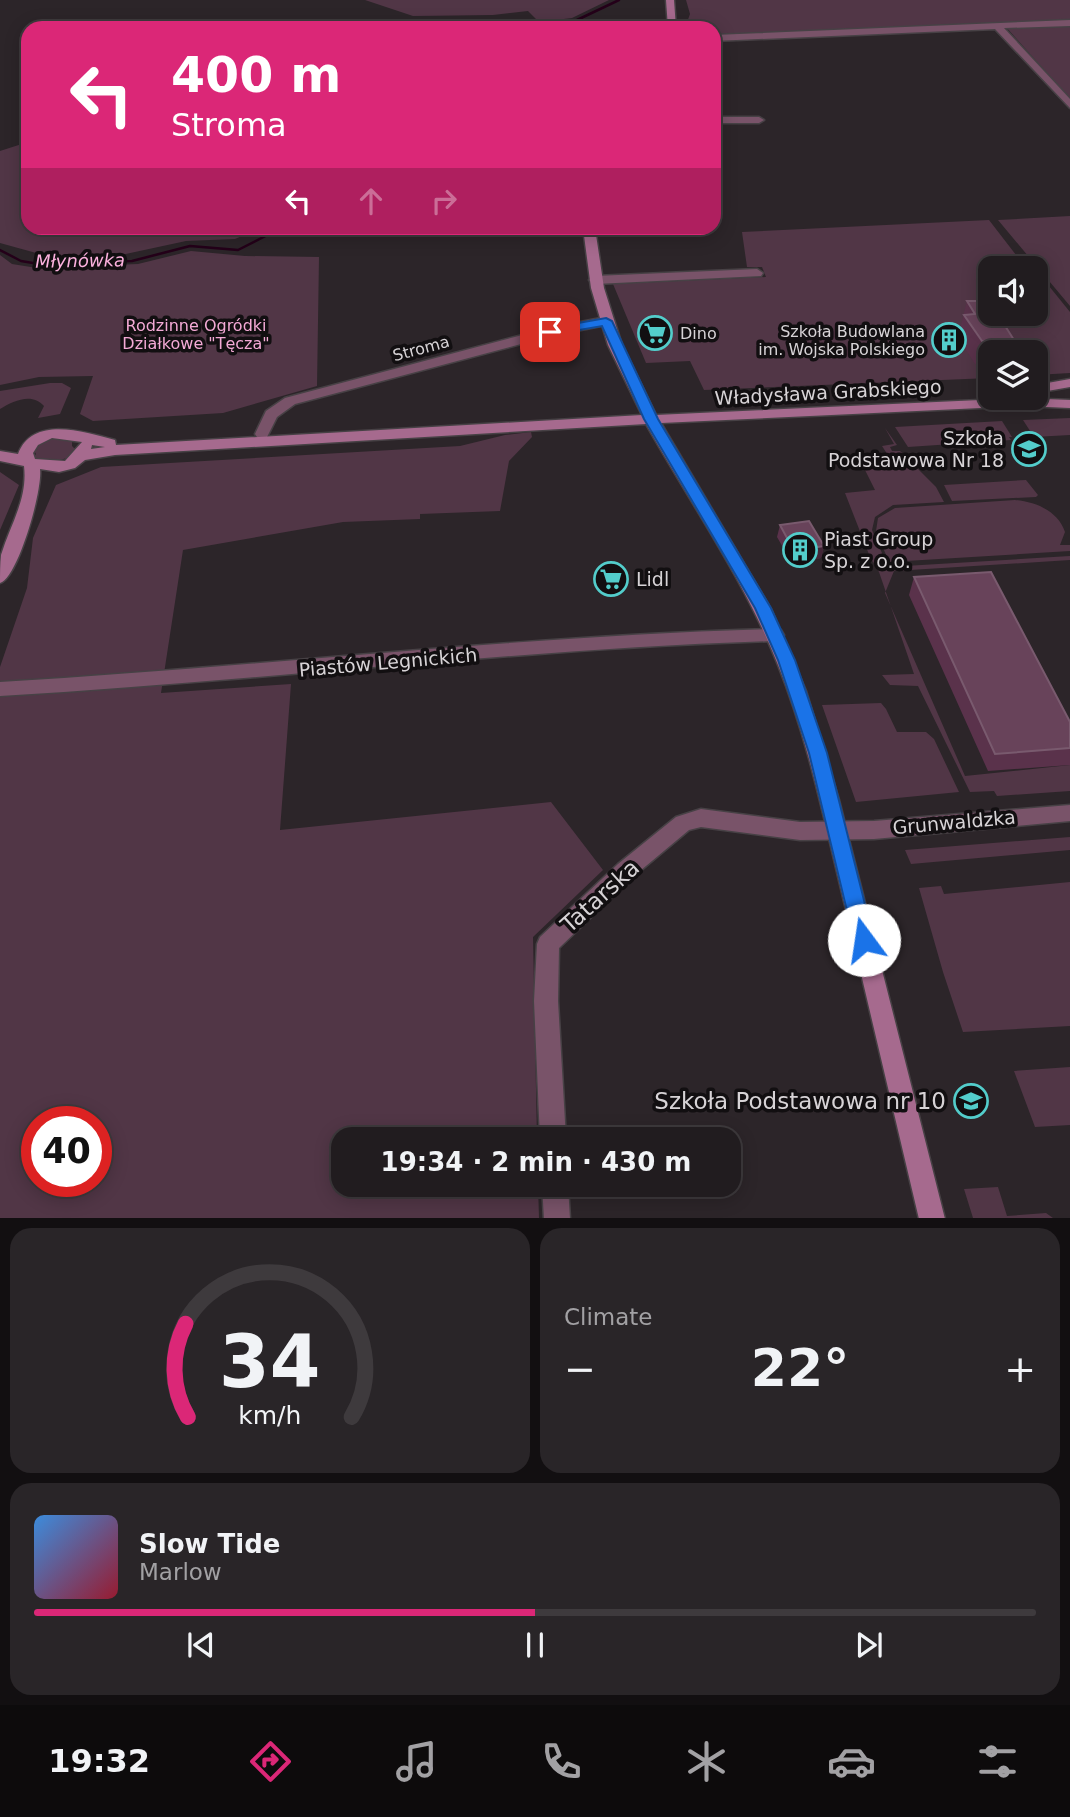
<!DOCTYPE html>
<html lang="en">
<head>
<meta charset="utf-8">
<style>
	:root { --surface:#211c1f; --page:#292528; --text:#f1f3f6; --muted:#a2a1a4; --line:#3e3a3d; --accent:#db2777 }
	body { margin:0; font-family:"DejaVu Sans",sans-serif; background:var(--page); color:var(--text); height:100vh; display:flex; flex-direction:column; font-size:26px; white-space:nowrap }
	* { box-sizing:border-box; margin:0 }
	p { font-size:23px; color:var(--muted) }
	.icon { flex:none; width:38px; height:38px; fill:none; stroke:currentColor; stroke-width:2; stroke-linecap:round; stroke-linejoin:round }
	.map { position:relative; height:1218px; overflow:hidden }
	.panel { display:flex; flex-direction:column; gap:10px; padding:10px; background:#120f11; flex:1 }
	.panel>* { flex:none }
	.banner { position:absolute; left:21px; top:21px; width:700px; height:214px; border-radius:21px; box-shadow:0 4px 18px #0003,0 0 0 2px var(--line); background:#db2777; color:#fff; overflow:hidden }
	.fabs { position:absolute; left:978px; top:256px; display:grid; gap:14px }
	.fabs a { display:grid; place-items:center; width:70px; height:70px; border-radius:14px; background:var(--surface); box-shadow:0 4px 18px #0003,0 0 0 2px var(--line); font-size:35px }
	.speed { position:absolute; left:21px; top:1106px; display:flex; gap:14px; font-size:35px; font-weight:700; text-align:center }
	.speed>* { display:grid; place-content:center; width:91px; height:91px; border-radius:50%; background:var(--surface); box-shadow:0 4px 18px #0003,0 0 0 2px var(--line); line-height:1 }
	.speed .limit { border:10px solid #d22; background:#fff; color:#111 }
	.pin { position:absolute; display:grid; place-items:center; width:60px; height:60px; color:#fff; margin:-30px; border-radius:14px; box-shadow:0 4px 10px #0006 }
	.me { position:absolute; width:77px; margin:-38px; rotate:346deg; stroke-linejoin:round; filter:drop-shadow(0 0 5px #0008) }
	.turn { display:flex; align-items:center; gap:24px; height:147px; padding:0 35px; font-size:32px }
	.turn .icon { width:91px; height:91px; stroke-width:2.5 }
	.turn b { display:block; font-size:49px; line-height:60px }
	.lanes { display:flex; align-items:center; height:66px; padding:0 35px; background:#0003; justify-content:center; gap:35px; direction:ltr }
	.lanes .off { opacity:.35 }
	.big { font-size:52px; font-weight:700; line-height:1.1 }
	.panel .tile { flex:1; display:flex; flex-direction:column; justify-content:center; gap:10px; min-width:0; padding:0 24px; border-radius:21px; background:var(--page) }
	.panel .dial { align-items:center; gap:0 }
	.dial svg { height:182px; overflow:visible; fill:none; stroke:var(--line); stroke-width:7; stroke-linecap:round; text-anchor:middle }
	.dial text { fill:var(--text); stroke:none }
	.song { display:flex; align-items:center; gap:21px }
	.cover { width:84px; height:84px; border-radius:10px; background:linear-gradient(135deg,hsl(210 70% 55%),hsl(350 70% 35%)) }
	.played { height:7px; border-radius:4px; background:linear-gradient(90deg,var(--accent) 50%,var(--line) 50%) }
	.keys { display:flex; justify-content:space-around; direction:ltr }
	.heat { display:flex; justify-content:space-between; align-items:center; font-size:38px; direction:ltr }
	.panel .tiles { flex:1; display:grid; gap:10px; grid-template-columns:1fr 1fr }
	.tile:last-child { grid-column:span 2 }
	.trip { position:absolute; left:331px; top:1127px; width:410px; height:70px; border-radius:21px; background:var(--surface); box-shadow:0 4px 18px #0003,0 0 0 2px var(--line); font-weight:700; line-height:70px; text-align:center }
	.dock { display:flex; height:112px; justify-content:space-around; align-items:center; background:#0d0b0c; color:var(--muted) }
	.dock .icon { width:49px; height:49px }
	.dock .selected { color:var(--accent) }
	.dock b { font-size:32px; color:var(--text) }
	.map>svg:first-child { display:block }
</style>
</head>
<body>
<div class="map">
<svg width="1070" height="1219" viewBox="0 0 1070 1219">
	<rect width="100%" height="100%" fill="#2c2529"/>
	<path fill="#513646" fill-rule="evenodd" d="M365,0H609L572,18L539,22L528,11L493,15L413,16Z
		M686,0H1070V21L714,34V28H685L690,14Z
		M1070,25V99L1006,27Z
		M28,142V228H261L235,239L186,241L121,255L47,256L0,243V151Z
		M1070,216V306L998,220Z
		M989,220L1023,264H1031L1034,268H990V313H1036V270L1070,312V373L1036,375V352H990V378L704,390L690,361L646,363L613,284L766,277L762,267H747L742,232Z
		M191,251L245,256L319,257L317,386L223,413L93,421L80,414L93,376L39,377L0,385V255L12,264L37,268L138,264Z
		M50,383H62L71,388L60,414L38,418L44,406C32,392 13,401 0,409V391Z
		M1070,418V435L1034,437L1023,420Z
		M1002,421L1012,437H1009L1011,440L908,447L895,427Z
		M885,428L897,445L890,447L892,451H900L936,487L944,502L893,505L875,517L872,530L888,567L1070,556V560L894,571L885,593L965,776L1070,765V791L997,796L994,791L970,792L918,686L890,685L882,675L914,674L879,572L870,557L845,493L875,490L861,462L891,460L882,446L894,444Z
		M531,432L532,437L509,461L500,511L420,514V519L343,522L183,550L161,693L291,684L280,830L551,802L603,870L533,937L537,1139H343V1185H538L539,1218H0V667L27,588L33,538L56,485L101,467L460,446L505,435ZM37,1122H96V1181H37Z
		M60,437L72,440V446L75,449L67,458L49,463L33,458L36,454L33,449L44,440Z
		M0,472L19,485L0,530Z
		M1026,480L1038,495L1036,497L952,501L944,485Z
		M1015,500C1036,502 1058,511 1065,532L1060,545H1070V551L889,562L876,531L878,518L895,508Z
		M881,703L886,709L897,732H926L934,739L959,792L856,802L822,705Z
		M1070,837V850L911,864L905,850Z
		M1070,882V1026L963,1032L943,972L919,888L941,886L944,894Z
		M1070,1067V1125L1035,1127L1014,1071Z
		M998,1187L1007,1216L1046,1213L1053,1218H973L964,1189Z"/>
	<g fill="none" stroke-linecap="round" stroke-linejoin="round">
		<path stroke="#240019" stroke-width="2.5" d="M571,28L577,20L619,0
			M0,250L21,261L39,264L132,261L190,246L238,250L281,228"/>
		<g stroke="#474145" stroke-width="3">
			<path id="street" d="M1070,20V26L1004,28L1070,99V108L995,29L714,41V35Z
				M714,117H759L764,120L759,123H714Z
				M757,269L763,273L761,276L595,284L589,280L595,276Z
				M606,317L613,321L611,324L551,336L295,404L277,417L267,437H257L255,434L266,411L285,398L545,329Z
				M775,629L781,630L784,635L781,640L775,641C517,649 258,681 0,696V682C258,667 516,636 775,629Z
				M1070,805V821L874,839L800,840L701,827L689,830L634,876L559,948L558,1001L566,1139H540L534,1001L537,944L540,937L618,864L676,817L701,809L800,822L874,821Z
				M542,1185H568L570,1219H544Z"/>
		</g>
		<g stroke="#474145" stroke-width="3">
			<path id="secondary" d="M666,0H674L676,28H668Z
				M583,228H595L604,288L622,345L656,415L1024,398L1070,400V408L1024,406L661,423L771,609L806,691L839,800L945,1219H919C893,1109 867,999 841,889C823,814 807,737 778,665C744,579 691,504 646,424L115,455L85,460L75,468L59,472L40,469C43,489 18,578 0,583C0,574 0,564 1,555C10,525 28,499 24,466L0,461V451L18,454C33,415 84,432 115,440L116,445L642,415L608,345L591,288ZM52,438L82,442L65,461L35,459L33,453L38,445ZM92,445L105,447L91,449Z
				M1070,379V387L1036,393V385Z"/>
		</g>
		<use href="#street" fill="#795369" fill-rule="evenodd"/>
		<use href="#secondary" fill="#a66a8e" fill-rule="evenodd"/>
	</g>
	<path fill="#5a324b" d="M967,301L1014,340L1010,352H990V363L975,364L958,337Z
		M780,525L824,546L821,558L792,563L777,537Z
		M914,577L1070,722V765L988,771L909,595Z"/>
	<path fill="#422637" d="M824,546L821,558L792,563L794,551Z"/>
	<path fill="#68435a" stroke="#795a6e" stroke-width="2" d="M967,301H989L990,302V313H997L1014,340L982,341L964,315L975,314Z
		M809,521L824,546L794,551L780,525Z
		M991,572L1070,722V748L995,754L914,577Z"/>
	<path fill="#1a73e8" stroke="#114b97" stroke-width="2" d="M606,318L612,321L658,419L771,608L795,660L827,753L874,940L871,947L864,950L857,947L854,940L809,753L778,660L755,608L644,419L602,326L550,335L544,332L550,328Z"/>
	<defs>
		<g id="supermarket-ring" transform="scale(1.75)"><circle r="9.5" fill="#120f11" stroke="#53cdcb" stroke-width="1.5"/><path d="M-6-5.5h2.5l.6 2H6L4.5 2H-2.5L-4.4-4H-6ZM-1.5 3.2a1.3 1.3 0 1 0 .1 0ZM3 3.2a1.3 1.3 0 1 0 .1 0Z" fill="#53cdcb"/></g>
		<g id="building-ring" transform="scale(1.75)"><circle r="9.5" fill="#120f11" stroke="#53cdcb" stroke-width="1.5"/><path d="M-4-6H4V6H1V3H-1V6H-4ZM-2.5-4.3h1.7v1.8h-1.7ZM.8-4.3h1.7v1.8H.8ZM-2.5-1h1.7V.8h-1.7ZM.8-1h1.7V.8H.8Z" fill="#53cdcb"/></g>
		<g id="school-ring" transform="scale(1.75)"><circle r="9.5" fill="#120f11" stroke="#53cdcb" stroke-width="1.5"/><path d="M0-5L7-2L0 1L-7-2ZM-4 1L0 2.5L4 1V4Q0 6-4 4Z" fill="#53cdcb"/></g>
	</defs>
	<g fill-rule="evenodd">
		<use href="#supermarket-ring" x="655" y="333"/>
		<use href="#building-ring" x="949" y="340"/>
		<use href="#school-ring" x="1029" y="449"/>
		<use href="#building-ring" x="800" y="550"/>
		<use href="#supermarket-ring" x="611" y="579"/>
		<use href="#school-ring" x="971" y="1101"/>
	</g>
	<g text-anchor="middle" stroke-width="7" stroke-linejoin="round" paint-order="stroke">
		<g font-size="16" fill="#f4aad6" stroke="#120f11">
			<text x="196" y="331">Rodzinne Ogródki<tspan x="196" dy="18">Działkowe "Tęcza"</tspan></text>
		</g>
		<g font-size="16" fill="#d7d3d6" stroke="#120f11" text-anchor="end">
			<text x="925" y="337">Szkoła Budowlana<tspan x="925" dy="18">im. Wojska Polskiego</tspan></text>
			<text x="680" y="339" text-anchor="start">Dino</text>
		</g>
		<g font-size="16" fill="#d7d3d6" stroke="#120f11">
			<text transform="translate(421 348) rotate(-15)" y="6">Stroma</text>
		</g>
		<g font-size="18" font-style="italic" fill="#fcb1de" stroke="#120f11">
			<text transform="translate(80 261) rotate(-1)" y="6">Młynówka</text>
		</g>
		<g font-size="19" fill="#d7d3d6" stroke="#120f11">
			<text transform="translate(828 392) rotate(-3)" y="7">Władysława Grabskiego</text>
			<text transform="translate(388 662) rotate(-5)" y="7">Piastów Legnickich</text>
			<text transform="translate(954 822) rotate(-5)" y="7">Grunwaldzka</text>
		</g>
		<g font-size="19" fill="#d7d3d6" stroke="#120f11" text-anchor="start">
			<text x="1004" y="445" text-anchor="end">Szkoła<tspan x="1004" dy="22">Podstawowa Nr 18</tspan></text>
			<text x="824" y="546">Piast Group<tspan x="824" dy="22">Sp. z o.o.</tspan></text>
			<text x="636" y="586">Lidl</text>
		</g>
		<g font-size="23" fill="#d7d3d6" stroke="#120f11">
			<text transform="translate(600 896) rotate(-42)" y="8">Tatarska</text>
		</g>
		<g font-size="23" fill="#d7d3d6" stroke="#120f11" text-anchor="end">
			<text x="946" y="1109">Szkoła Podstawowa nr 10</text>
		</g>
	</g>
</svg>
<div class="fabs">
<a><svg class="icon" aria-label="sound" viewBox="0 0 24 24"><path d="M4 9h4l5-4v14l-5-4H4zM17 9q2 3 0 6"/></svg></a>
<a><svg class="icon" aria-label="layers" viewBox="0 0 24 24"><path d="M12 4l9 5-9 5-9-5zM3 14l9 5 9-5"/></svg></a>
</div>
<div class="speed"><div class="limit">40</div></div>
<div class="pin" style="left:550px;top:332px;background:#d93025"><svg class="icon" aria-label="arrive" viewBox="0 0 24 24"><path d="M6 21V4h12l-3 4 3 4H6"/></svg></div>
<svg class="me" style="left:864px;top:940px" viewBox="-20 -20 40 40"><circle r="19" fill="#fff"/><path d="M0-13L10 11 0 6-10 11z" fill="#1a73e8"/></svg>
<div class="trip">19:34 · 2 min · 430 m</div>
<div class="banner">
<div class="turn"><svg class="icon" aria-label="left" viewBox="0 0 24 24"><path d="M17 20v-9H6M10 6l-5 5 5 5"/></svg><div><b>400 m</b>Stroma</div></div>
<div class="lanes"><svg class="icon" aria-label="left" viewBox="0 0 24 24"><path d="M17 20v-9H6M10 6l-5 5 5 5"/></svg><svg class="icon off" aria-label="ahead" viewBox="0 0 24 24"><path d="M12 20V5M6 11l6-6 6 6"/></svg><svg class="icon off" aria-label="right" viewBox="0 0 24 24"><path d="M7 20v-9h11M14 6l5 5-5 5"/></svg></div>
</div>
</div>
<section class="panel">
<div class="tiles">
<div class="tile dial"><svg viewBox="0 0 100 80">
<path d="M14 69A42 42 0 1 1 86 69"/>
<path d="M14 69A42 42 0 0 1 13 28" stroke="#db2777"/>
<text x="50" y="56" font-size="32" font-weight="700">34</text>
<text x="50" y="72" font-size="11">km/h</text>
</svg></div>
<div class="tile"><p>Climate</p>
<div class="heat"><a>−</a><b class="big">22°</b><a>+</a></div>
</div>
<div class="tile">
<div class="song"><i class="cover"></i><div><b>Slow Tide</b><p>Marlow</p></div></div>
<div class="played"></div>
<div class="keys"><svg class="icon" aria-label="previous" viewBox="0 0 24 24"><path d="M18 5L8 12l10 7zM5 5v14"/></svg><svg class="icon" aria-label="pause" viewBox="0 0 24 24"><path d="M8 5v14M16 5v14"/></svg><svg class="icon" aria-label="next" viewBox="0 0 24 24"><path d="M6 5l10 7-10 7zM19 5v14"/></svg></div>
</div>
</div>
</section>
<nav class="dock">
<b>19:32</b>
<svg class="icon selected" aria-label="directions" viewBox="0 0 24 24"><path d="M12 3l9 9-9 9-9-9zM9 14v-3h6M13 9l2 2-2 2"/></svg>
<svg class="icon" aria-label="music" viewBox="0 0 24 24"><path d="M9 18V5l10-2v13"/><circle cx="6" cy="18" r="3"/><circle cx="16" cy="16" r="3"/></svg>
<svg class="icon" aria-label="phone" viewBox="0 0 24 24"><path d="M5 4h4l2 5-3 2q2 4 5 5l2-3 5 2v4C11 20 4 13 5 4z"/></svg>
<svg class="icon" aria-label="climate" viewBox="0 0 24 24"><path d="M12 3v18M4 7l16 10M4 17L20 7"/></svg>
<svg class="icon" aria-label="car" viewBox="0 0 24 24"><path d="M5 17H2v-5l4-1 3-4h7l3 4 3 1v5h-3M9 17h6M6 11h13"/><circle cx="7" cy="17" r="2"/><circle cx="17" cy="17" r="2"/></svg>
<svg class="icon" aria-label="filters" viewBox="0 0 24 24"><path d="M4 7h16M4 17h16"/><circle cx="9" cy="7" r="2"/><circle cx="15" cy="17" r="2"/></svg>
</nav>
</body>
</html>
